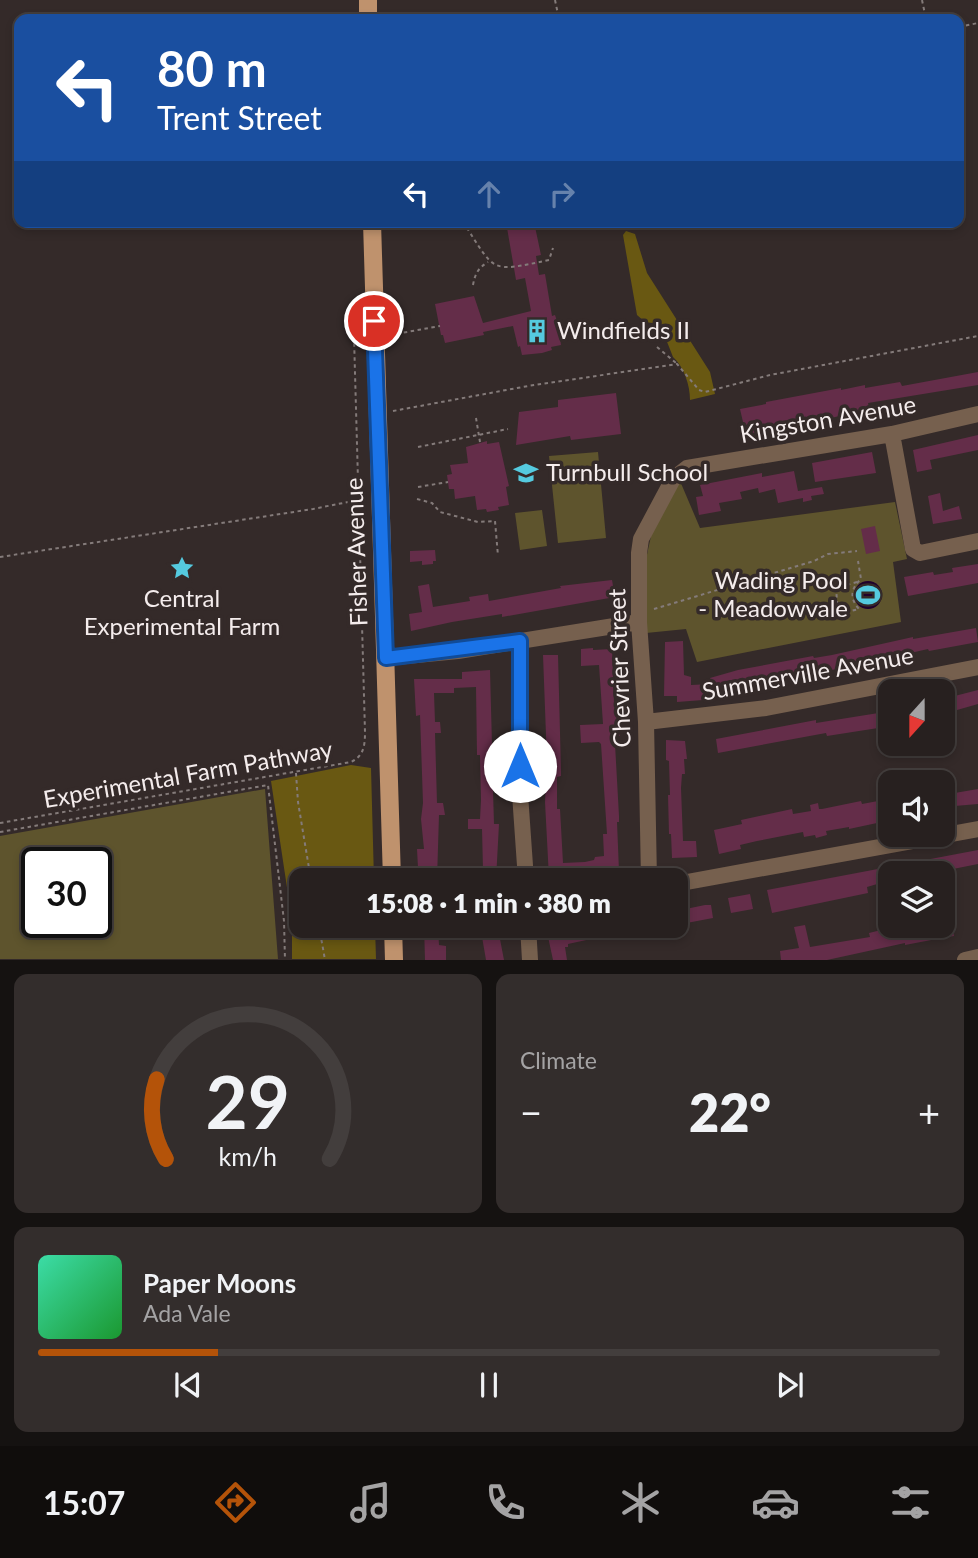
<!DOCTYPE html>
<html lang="en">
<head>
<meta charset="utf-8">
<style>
	:root { --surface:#27201f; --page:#332d2c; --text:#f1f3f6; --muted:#a4a3a4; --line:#433e3d; --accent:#b45309 }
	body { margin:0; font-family:Lato,sans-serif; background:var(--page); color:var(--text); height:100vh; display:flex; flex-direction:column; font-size:26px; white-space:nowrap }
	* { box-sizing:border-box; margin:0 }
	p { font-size:23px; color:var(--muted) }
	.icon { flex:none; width:38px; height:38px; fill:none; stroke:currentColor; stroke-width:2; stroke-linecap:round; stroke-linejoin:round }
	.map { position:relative; height:960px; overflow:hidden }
	.drawer { display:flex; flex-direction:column; gap:14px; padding:14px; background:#151211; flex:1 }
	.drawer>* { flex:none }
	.guide { position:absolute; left:14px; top:14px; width:950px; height:214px; border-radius:14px; box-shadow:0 4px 10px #0003,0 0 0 2px var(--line); background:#1a4fa0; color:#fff; overflow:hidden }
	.needle { width:46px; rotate:201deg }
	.tools { position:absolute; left:878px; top:679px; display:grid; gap:14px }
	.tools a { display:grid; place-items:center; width:77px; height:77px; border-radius:14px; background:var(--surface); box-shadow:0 4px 10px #0003,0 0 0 2px var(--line); font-size:35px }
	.speed { position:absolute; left:21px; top:847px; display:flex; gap:14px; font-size:35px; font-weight:700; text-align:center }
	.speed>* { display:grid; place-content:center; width:91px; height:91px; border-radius:50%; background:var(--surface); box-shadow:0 4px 10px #0003,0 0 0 2px var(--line); line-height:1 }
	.speed .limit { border:4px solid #111; border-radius:10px; background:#fff; color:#111 }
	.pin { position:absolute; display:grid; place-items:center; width:60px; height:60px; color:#fff; margin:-30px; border:4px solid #fff; border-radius:50%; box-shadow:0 2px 7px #0007 }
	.me { position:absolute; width:77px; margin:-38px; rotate:0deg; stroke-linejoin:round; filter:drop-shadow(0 0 5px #0008) }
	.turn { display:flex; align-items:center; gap:24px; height:147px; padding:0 28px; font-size:32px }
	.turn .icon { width:91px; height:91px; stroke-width:2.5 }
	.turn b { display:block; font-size:49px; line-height:60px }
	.lanes { display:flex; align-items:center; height:66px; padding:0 28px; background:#0003; justify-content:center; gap:35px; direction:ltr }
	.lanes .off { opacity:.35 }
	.big { font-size:52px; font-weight:800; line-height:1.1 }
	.drawer .card { flex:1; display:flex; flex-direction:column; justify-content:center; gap:10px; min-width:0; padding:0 24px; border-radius:14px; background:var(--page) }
	.drawer .dial { align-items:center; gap:0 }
	.dial svg { height:182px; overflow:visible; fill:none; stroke:var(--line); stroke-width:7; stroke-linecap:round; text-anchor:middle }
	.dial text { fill:var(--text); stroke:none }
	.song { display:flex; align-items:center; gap:21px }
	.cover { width:84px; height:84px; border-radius:10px; background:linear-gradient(135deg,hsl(160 70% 55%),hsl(130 70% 35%)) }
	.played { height:7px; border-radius:4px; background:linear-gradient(90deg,var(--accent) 20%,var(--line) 20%) }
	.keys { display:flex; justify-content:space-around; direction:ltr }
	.heat { display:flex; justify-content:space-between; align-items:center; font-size:38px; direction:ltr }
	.drawer .tiles { flex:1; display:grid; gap:14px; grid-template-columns:1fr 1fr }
	.card:last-child { grid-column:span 2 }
	.trip { position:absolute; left:289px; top:868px; width:399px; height:70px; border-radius:14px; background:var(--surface); box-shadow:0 4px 10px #0003,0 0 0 2px var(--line); font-weight:800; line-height:70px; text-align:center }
	.dock { display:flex; height:112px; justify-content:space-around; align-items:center; background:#100d0c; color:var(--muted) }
	.dock .icon { width:49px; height:49px }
	.dock .on { color:var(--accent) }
	.dock b { font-size:32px; color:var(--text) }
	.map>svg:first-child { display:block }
</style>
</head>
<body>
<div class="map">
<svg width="978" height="960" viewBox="0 0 978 960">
	<rect width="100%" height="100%" fill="#342a29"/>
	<path fill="#5e542d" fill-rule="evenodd" d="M598,452L606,538L558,543L549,456Z
		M680,481L700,528L895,502L907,559L893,562L901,622L697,662L686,629L646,633V559L653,527Z
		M542,510L547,546L520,550L515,513Z
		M265,789L278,959H0V836ZM37,863H96V922H37Z"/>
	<path fill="#695812" d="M626,231L635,234L647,273L710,372L715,394L690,400C690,385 684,367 673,357L660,324L645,322L637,315L623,235Z
		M351,765L371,768L374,880H301V926H375L376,959H292V921L271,781Z"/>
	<path fill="#20012c" d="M854 595a14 14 0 1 1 28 0a14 14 0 1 1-28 0Z"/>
	<path fill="#642d49" d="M506,222H534L541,255L536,256L539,275L545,274L552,316L555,315L558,324L561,345L551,347L552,350L542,353L522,355L520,346L518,347L513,326L483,332L484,335L445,343L443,335H441L435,304L474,296L483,323L531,311L525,278L516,280Z
		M978,372V385L868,403L870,412L849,416V414L803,424V422L746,435L740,409L766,404V402L841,388V390L865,385V388L900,382L902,386Z
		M616,393L621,434L571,440L570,436L516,445L519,412L558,407V400Z
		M978,435V450L930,460L932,469L917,472L913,450Z
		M487,441V444L499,442L509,486L506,487L509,505L498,507L499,510L487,512L486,509L477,510L475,496L455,499L454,489H449L447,475L452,474L450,465L468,463L466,447Z
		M872,452L876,473L815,482L812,463Z
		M794,471L798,491L822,487L824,494L811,496L812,500L803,502V498L778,503L775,489L759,493L758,488L740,492L742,499L719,503L721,511L699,515L696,497L703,496L700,485L762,473V477Z
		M940,493L943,511L959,506L962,519L933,524L928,496Z
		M875,526L880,551L866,554L861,529Z
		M435,550L436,561H433V564L422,565V561L410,562V551Z
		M978,564V583L908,596L904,577L933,572L934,575L953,572L952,568Z
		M612,580L615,597L502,617V614L452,622L411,631L409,614L422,612L418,586L429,584L433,607L470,601L469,597L488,594L489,601L561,588L560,586Z
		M976,628L978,642L929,651L928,649L845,668L824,671V669L755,682L703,695V700L677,702V696H664L665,642L683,641L684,675L691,677V685L711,684L710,678L738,670L813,656L814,658L832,655L913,637V639Z
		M593,648V650L612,649L614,703H616V708H619L620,722V736H617V744H615L619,816V822H617L619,871L572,872V877L549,878L545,802L547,762L543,655H558L561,771V776L557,777V809H560L563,863L585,862L594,860L595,857L604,856L603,834H607L601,744L599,742L581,743L580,725L603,724L599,665L581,666V649Z
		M490,670L492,745H495L496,767V790H493L494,824H499L496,880H481L480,870H483L482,829H468V819H480L481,800L480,755H477L476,687L454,688V693H434L435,722H440L441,733H435L437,803H443L445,815H439L437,880H423L422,868H418L417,849H424L421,819L423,803L420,715L416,716L414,679H462V672Z
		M978,690V704L943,714V699Z
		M891,711V726L827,736L826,733L718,753L716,739L816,720V723Z
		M666,740L685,741L687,759H684L685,774H682L681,788L683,841H696L697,857L672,858L671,834H669L668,795H670L669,761L666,760Z
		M978,789V804L943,807V795Z
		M861,801L862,804L878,801L879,804L891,801V820L849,829V827L826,831L827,835L816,838L815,835L804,837L803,832L757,841L740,845L741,849L719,854L714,830L742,824L741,820L792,809L793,814L811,811L810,805L818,803L819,809H822Z
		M978,850V864L953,869L956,879L945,882L943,873H891V880L867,887L868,893L772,913L767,890Z
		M750,894L753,909L731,913L728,898Z
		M705,905H711L713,918L676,925V911Z
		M951,921L954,936L947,937L905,945V943L827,960H781L780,951L799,948L794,927L805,925L810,947L870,937L869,933L885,929H891L892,932L920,926H943V922Z
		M424,926H438L439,945L446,946V960H425Z
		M589,926H622V930L590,936L591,939L568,944V947H565L567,960H553L547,932Z
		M491,929L492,935L499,934L504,960H486L481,931Z"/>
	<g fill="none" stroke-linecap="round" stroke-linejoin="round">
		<path stroke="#847b7a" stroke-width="2" stroke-dasharray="3.5 3.5" stroke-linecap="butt" d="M555,0L559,19
			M922,0L926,19
			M959,27L978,23
			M463,222C496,272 488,273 549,260L553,248
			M473,285C475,274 478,268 488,262
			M390,335L440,326
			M657,347L676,363
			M393,411L528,386L677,364L699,390L705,392L770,375L978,336
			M476,418L480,442
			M418,447L508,429
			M418,487L448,482
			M417,499L432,503L440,512L478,522L495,521L498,556
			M0,557L313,509L358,500
			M857,582L836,588L838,614L859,609C850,599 850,589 861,579L858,561
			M654,609L814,561L828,554L857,551
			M296,773L298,802L311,880
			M0,823L351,762C364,756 365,745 365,732L354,337V327L360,321
			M0,832L268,785L284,921L285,960
			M319,926L325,960"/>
		<path stroke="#76604e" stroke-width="16" d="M892,434L913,549L920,553L978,541
			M520,641V794L526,880
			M386,658L458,651L639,622
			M646,722L766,708L978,667
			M649,880L646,722L639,622V553L641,539L673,479L687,468L892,434L978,414
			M676,884L978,829
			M528,926L530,960
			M965,960L978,957"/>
		<path stroke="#bf926d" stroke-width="18" d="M368,0V19
			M372,222L392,880
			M393,926L394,960"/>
	</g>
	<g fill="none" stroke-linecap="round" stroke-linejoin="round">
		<g stroke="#114b97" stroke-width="18">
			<path id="route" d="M374,321L386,658L520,641V766"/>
		</g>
		<use href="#route" stroke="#1a73e8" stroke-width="12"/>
	</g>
	<defs>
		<g id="building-bare" transform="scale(1.89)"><path d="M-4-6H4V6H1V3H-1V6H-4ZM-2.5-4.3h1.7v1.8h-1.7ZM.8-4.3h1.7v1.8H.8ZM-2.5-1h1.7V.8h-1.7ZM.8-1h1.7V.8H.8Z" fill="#55cadf" stroke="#342a29" stroke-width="2.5" paint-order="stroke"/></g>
		<g id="school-bare" transform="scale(1.89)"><path d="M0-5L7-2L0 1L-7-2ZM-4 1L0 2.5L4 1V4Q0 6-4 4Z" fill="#55cadf" stroke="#342a29" stroke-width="2.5" paint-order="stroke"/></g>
		<g id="sight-bare" transform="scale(1.89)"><path d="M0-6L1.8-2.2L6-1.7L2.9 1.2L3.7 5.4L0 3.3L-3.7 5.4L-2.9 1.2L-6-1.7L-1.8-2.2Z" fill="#55cadf" stroke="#342a29" stroke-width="2.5" paint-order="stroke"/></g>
		<g id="stadium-bare" transform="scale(1.89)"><path d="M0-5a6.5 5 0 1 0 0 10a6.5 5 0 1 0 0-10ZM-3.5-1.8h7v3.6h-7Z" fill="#55cadf" stroke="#342a29" stroke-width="2.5" paint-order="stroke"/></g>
	</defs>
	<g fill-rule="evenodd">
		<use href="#building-bare" x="537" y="331"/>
		<use href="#school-bare" x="526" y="473"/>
		<use href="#sight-bare" x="182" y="568"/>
		<use href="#stadium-bare" x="868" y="595"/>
	</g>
	<g text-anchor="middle" stroke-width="7" stroke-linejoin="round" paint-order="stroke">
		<g font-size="24" fill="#f4ecec" stroke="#342a29" text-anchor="start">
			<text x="557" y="339">Windfields II</text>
			<text x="546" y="481">Turnbull School</text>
			<text x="848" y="589" text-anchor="end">Wading Pool<tspan x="848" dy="28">- Meadowvale</tspan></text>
			<text x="182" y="607" text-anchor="middle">Central<tspan x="182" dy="28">Experimental Farm</tspan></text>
		</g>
		<g font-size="24" fill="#f4ecec" stroke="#342a29">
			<text transform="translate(828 420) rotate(-10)" y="8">Kingston Avenue</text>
			<text transform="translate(357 552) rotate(-92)" y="8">Fisher Avenue</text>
			<text transform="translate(620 668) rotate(-92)" y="8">Chevrier Street</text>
			<text transform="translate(808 674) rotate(-10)" y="8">Summerville Avenue</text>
			<text transform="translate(188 775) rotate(-10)" y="8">Experimental Farm Pathway</text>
		</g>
	</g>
</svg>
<div class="tools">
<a><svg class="needle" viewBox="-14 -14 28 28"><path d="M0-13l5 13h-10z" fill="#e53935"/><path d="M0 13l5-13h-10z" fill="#a4a3a4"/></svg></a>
<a><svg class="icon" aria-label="sound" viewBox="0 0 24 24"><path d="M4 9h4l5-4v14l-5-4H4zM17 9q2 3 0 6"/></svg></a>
<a><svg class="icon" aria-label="layers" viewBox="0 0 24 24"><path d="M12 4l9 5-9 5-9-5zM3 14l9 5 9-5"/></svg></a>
</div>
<div class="speed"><div class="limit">30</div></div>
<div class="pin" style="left:374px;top:321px;background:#d93025"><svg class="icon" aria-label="arrive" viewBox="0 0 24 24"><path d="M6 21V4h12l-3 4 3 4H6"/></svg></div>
<svg class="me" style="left:520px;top:766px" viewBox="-20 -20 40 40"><circle r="19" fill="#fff"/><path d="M0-13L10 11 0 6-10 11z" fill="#1a73e8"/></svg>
<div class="trip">15:08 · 1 min · 380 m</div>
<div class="guide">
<div class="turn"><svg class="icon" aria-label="left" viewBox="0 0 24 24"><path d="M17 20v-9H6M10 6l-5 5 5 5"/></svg><div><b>80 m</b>Trent Street</div></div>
<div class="lanes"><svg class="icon" aria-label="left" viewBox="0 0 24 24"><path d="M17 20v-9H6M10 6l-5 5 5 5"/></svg><svg class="icon off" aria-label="ahead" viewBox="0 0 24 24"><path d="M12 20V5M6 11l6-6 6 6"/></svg><svg class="icon off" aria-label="right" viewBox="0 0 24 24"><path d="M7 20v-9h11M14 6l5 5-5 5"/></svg></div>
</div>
</div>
<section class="drawer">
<div class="tiles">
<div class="card dial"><svg viewBox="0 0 100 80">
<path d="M14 69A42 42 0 1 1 86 69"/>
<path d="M14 69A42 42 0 0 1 10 34" stroke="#b45309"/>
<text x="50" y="56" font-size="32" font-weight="700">29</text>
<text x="50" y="72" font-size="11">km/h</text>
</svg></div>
<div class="card"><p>Climate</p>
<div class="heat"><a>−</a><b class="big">22°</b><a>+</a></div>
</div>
<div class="card">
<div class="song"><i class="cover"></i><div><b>Paper Moons</b><p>Ada Vale</p></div></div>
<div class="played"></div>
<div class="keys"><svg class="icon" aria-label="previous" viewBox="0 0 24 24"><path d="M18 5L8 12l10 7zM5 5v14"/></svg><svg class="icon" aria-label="pause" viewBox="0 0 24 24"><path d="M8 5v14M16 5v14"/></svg><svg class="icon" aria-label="next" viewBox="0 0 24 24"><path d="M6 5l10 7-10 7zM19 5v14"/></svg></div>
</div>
</div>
</section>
<nav class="dock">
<b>15:07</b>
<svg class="icon on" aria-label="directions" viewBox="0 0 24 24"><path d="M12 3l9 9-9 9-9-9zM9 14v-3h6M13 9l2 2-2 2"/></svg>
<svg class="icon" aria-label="music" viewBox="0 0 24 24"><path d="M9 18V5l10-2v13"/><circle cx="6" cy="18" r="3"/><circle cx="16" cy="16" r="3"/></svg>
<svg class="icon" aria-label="phone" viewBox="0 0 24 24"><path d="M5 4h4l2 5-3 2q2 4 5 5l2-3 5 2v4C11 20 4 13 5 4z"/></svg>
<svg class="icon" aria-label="climate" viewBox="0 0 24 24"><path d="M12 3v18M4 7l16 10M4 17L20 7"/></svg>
<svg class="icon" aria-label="car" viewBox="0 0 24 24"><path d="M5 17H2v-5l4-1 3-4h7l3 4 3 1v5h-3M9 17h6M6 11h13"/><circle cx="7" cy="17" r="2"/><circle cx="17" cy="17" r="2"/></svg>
<svg class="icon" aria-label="filters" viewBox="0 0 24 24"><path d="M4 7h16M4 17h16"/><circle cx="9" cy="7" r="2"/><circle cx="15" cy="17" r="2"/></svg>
</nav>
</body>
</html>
